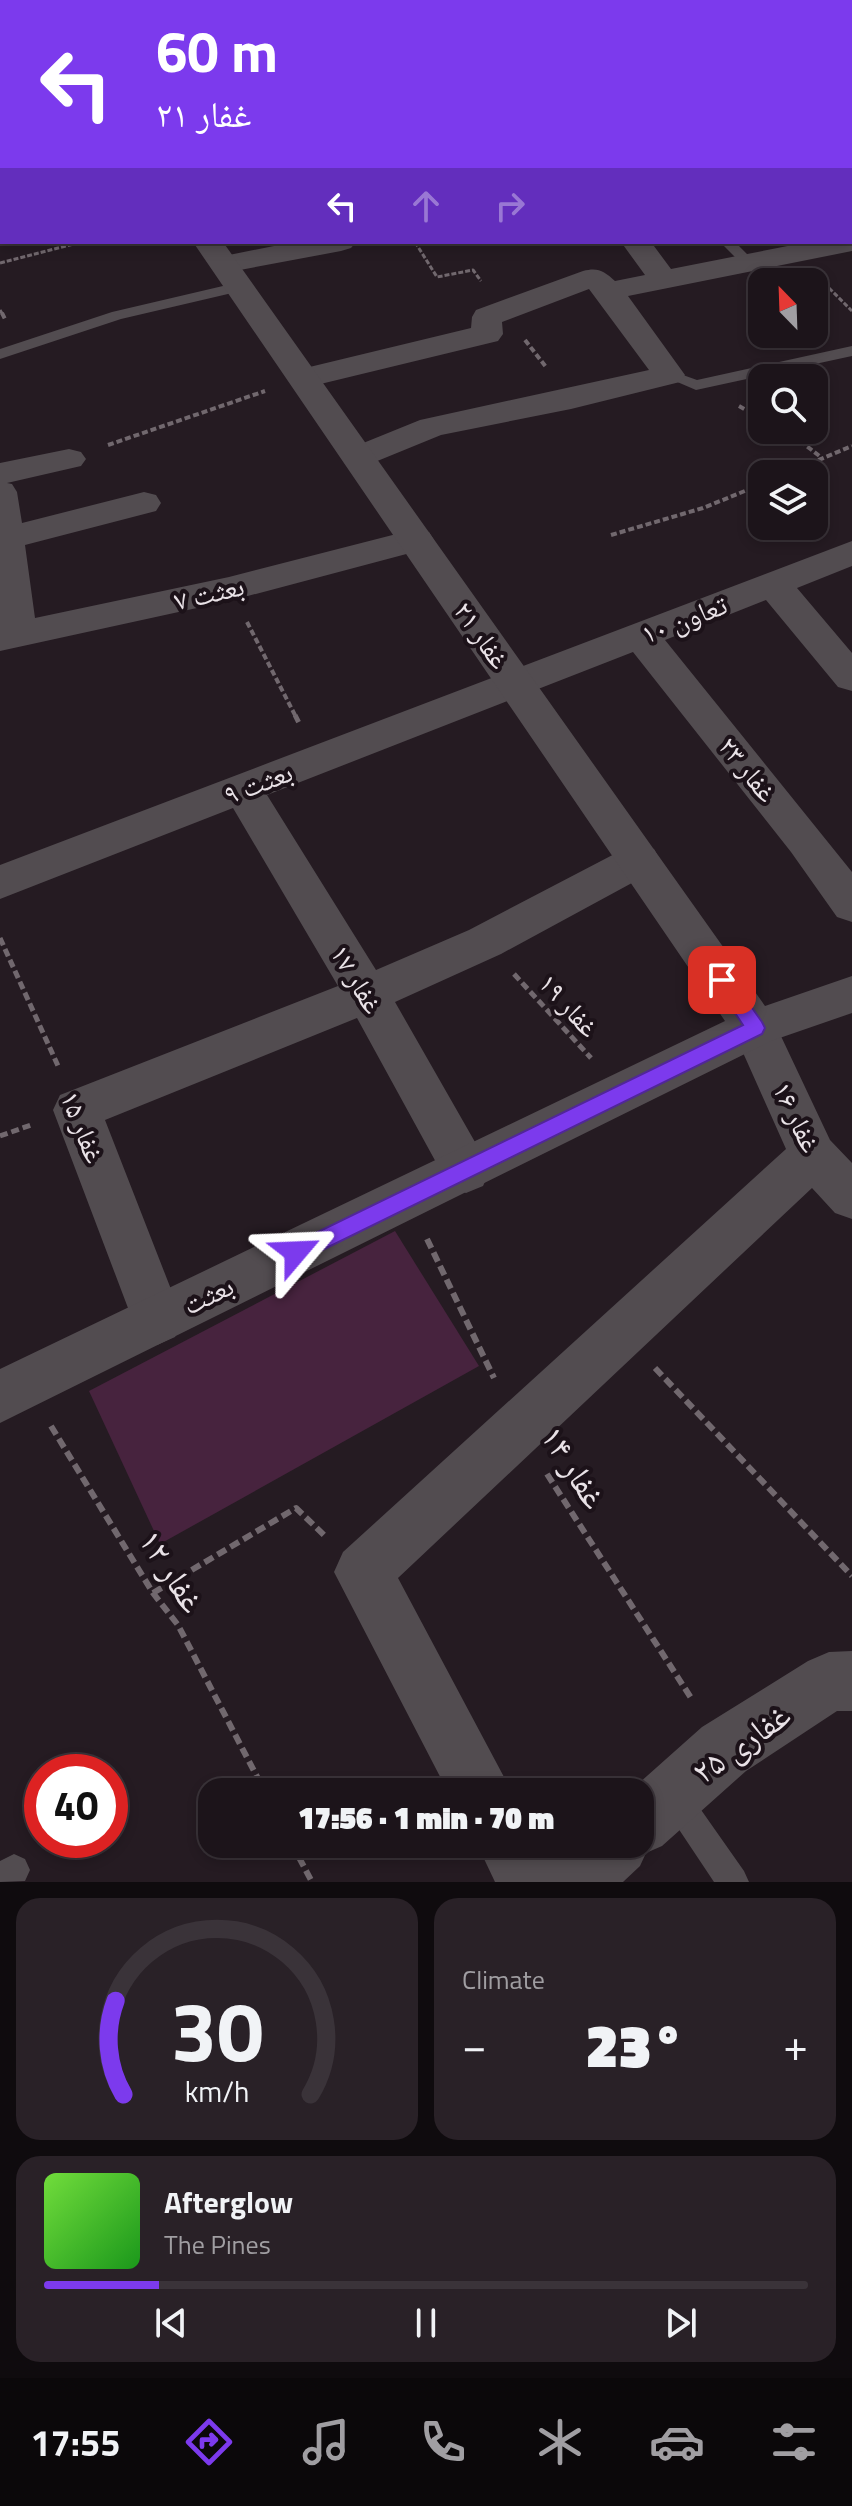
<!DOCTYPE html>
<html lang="en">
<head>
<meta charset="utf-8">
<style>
	:root { --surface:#1c141a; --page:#292127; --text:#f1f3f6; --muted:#a09ea2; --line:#3a3339; --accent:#7c3aed }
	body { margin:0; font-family:"Titillium Web","Noto Naskh Arabic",sans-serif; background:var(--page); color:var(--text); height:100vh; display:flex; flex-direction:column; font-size:30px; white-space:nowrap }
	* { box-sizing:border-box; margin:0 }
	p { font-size:26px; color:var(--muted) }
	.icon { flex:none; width:44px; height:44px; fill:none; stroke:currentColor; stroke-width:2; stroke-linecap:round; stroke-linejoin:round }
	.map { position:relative; height:1882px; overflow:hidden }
	.details { display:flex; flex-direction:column; gap:16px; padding:16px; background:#0f0b0e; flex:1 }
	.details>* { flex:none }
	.hud { position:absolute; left:0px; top:0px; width:852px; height:244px; box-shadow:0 4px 12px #0003,0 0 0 2px var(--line); background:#7c3aed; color:#fff; overflow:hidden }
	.needle { width:52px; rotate:337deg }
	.controls { position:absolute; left:748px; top:268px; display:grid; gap:16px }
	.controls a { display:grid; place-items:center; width:80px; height:80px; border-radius:16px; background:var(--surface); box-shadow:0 4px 12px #0003,0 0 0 2px var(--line); font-size:40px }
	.speed { position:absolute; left:24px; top:1754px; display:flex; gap:16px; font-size:40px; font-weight:700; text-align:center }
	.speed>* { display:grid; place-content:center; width:104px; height:104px; border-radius:50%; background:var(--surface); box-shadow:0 4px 12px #0003,0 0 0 2px var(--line); line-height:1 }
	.speed .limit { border:12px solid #d22; background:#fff; color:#111 }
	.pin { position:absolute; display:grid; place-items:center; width:68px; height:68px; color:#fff; margin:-34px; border-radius:16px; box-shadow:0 4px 12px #0006 }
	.me { position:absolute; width:88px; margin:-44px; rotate:64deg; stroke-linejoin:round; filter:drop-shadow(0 0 6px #0008) }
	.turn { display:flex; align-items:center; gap:28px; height:168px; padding:0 24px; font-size:36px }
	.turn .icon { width:104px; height:104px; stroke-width:2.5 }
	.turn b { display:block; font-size:56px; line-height:68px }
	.lanes { display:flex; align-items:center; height:76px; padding:0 24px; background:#0003; justify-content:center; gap:40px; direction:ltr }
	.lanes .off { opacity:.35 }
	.big { font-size:60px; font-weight:800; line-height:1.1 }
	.details .card { flex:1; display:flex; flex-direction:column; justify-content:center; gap:12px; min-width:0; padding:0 28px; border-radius:24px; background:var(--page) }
	.details .dial { align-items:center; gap:0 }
	.dial svg { height:208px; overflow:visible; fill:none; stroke:var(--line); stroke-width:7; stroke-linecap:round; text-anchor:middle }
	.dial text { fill:var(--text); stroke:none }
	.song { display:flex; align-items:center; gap:24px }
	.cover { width:96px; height:96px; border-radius:12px; background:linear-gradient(135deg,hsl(100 70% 55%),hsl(120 70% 35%)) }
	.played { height:8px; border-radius:4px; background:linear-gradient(90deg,var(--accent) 15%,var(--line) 15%) }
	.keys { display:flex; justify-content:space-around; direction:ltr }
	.heat { display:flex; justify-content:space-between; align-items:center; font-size:44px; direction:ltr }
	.details .tiles { flex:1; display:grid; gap:16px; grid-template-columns:1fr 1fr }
	.card:last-child { grid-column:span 2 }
	.trip { position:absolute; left:198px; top:1778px; width:456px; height:80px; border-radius:24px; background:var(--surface); box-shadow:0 4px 12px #0003,0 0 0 2px var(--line); font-weight:800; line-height:80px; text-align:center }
	.tabs { display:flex; height:128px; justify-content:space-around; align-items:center; background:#0b080a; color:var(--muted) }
	.tabs .icon { width:56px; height:56px }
	.tabs .current { color:var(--accent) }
	.tabs b { font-size:36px; color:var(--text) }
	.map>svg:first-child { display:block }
</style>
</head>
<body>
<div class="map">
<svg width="852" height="1882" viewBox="0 0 852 1882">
	<rect width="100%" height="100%" fill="#251b22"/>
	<path fill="#47233e" d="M395,1231L479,1366L160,1544L89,1391Z"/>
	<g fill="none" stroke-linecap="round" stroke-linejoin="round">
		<path stroke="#71686e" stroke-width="3" stroke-dasharray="5 2" stroke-linecap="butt" d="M415,242L437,277L473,270L481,281
			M0,263L81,242
			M824,283L852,311
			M0,310L3,315"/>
		<path stroke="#71686e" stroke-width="4" stroke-dasharray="6 3" stroke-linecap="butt" d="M2,313L6,321
			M525,340L546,367
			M739,406L762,419
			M786,430L822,458
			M108,445L265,391
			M785,474L852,446
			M611,535L703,508L762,484
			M247,622L296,717"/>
		<path stroke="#71686e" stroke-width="5" stroke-dasharray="8 4" stroke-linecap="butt" d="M295,715L299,723
			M0,938L59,1068
			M514,974L591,1058
			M0,1136L31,1125"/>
		<path stroke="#71686e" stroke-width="6" stroke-dasharray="10 5" stroke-linecap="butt" d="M427,1239L494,1378
			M655,1368L852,1576
			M51,1426L153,1593L178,1625L265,1792
			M547,1474L693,1701
			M153,1593L296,1508L325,1536
			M292,1844L312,1882"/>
		<path fill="#524c50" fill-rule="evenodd" d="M850,81L852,82V91L850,90Z
			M850,109H852V117H850Z
			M720,242H735L756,263L754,266H744Z
			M240,282L248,287L245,290L121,319L0,359V349L112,312Z
			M852,346V356L696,390L661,375L669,370L697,380Z
			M674,1782L685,1787L744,1871L749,1882H714L658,1798L663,1787Z
			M14,1854L25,1859L30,1870L25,1881L0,1882V1861Z"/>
		<path fill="#524c50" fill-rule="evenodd" d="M138,0H196L137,2Z
			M215,0H240L214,2Z
			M316,0H340L341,2H317Z
			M482,0H506V2H482Z
			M650,0H674L675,2H651Z
			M850,13H852V27H850Z
			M852,233V251L628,296L685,375L680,382L571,409L441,435L370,464L358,467L346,464L341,457L346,450L420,420L649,370L589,289L502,322L503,334L498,341L304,388L293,385L288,378L293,371L471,328L472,317L476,310L583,271C598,267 604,271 615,281L645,275L621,242H651L671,269L808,242H850Z
			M294,242H356L351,248L341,251L224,273L214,270L209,264L214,258Z
			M69,449L81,452L86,459L81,466L7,483L12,484L17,492L22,523L144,492L156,495L161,503L156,511L25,545L35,618L229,577L416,529L429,532L434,540L429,548L229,601L0,651V463Z
			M852,541V566L797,588L852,653V691L838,687L766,600L665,640L852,872V922L837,917L791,852L633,652L267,795L376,970L469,930L624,849L639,844L654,849L660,860L654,871L501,954L395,1002L483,1156L490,1171L483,1186L466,1193L449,1186L357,1018L105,1120L183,1320L175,1337L157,1345L139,1337L53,1110L60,1095L338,986L233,808L0,899V865Z
			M755,1009L771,1015L830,1140L852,1163V1219L835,1213L812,1188L398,1578L512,1792H448L334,1572L343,1552L786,1149L732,1028L739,1015Z
			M852,1651V1711H837L746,1771L662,1846L646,1853L640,1866L623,1882H495L477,1844H544L553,1860L571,1844H640V1792H629L702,1727L808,1661L829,1652Z"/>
		<path fill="#524c50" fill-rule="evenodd" d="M193,242H223L765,1006L852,976V1013L771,1041L0,1423V1369L725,1021Z"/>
		<path fill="#847a81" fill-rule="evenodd" d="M22,0H47L48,2H23Z
			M731,0H800L730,2Z
			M0,50H2V66H0Z"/>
	</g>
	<path fill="#7c3aed" stroke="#51269a" stroke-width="2" d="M722,972L729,975L762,1022L765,1028L762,1034L304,1259L296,1262L289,1259L286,1252L289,1246L743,1025L713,980L716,975Z"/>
	<g text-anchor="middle" stroke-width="8" stroke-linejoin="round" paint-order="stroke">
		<g font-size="28" fill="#e9e2e7" stroke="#1c1219">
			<text transform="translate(209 593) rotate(-13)" y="10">بعثت ۷</text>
			<text transform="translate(684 619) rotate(-21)" y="10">تعاون ۱۰</text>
			<text transform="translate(482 635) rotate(55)" y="10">غفار ۲۱</text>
			<text transform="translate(748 769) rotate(51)" y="10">غفار ۲۳</text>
			<text transform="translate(258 783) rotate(-21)" y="10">بعثت ۹</text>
			<text transform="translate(357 979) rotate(59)" y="10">غفار ۱۷</text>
			<text transform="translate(569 1005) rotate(48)" y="10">غفار ۱۹</text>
			<text transform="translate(797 1117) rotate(64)" y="10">غفار ۱۶</text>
			<text transform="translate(83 1127) rotate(68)" y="10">غفار ۱۵</text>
			<text transform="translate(208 1295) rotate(-26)" y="10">بعثت</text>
		</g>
		<g font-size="34" fill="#e9e2e7" stroke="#1c1219">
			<text transform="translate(574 1467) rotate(57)" y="12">غفار ۱۴</text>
			<text transform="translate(172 1571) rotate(57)" y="12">غفار ۱۲</text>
			<text transform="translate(741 1743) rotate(-36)" y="12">غفاری ۲۵</text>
		</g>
	</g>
</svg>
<div class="controls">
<a><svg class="needle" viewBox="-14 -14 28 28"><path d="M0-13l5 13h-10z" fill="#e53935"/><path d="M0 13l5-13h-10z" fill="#a09ea2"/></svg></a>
<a><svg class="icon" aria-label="search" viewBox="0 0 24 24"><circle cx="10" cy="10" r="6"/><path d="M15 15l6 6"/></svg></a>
<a><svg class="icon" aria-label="layers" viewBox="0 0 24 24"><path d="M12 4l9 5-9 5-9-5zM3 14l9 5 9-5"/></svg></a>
</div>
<div class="speed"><div class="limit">40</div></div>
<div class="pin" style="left:722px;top:980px;background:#d93025"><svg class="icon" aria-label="arrive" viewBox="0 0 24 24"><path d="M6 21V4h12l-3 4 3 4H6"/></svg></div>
<svg class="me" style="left:296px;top:1252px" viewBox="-20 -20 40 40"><path d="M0-17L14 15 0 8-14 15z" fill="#7c3aed" stroke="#fff" stroke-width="4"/></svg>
<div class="trip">17:56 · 1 min · 70 m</div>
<div class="hud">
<div class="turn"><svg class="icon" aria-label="left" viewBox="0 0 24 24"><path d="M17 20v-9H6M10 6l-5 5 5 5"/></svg><div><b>60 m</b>غفار ۲۱</div></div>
<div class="lanes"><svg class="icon" aria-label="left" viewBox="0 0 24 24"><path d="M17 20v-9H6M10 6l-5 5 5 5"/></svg><svg class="icon off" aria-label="ahead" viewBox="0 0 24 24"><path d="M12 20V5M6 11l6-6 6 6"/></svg><svg class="icon off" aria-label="right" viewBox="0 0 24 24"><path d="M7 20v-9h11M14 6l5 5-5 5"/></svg></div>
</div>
</div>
<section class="details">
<div class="tiles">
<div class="card dial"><svg viewBox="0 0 100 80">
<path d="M14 69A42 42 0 1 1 86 69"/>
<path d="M14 69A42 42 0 0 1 11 33" stroke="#7c3aed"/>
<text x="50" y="56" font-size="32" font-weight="700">30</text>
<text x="50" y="72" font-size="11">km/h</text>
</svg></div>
<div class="card"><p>Climate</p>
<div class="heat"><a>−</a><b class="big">23°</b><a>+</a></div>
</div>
<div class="card">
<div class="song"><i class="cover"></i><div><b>Afterglow</b><p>The Pines</p></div></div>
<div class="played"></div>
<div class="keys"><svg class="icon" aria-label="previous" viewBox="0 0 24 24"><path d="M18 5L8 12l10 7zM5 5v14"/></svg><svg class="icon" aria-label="pause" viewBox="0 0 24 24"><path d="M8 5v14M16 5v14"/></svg><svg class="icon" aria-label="next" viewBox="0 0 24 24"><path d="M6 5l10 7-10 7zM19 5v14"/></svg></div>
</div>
</div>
</section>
<nav class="tabs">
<b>17:55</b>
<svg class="icon current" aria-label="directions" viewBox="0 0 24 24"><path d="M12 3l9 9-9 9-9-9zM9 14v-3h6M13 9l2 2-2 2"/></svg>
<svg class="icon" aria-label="music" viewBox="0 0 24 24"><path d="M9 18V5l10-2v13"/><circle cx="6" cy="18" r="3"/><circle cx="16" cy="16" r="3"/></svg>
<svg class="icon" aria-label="phone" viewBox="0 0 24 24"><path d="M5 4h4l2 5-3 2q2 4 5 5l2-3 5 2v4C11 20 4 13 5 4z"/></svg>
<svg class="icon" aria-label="climate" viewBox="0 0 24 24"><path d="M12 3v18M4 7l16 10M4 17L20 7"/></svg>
<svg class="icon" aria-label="car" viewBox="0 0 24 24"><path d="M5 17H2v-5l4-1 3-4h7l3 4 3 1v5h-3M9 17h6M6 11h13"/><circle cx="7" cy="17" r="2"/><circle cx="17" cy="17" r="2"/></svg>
<svg class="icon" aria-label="filters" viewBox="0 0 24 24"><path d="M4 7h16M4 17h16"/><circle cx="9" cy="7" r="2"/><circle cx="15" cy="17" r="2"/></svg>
</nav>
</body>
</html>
